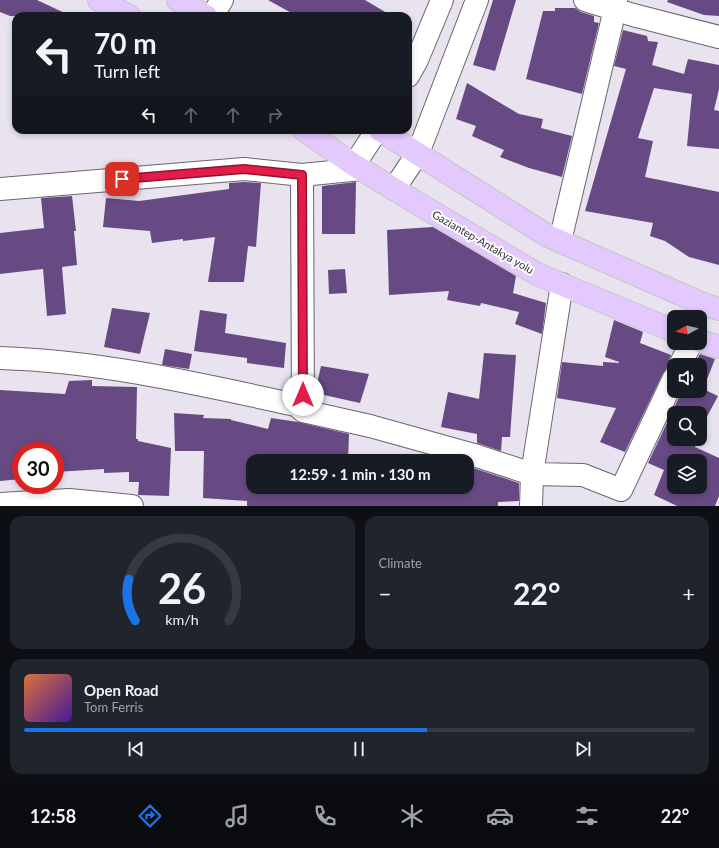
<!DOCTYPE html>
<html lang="en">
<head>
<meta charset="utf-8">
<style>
	:root { --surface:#171b24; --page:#20242c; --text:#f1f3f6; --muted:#9ea1a6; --line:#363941; --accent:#1a73e8 }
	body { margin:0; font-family:Lato,sans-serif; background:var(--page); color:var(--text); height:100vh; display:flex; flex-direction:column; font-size:15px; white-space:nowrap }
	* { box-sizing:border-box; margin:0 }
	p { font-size:13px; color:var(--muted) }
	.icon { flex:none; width:22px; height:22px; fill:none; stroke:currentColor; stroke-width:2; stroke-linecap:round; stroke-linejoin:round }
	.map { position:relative; height:506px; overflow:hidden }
	.side { display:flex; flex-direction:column; gap:10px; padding:10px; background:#0d0f14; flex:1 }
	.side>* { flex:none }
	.hud { position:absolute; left:12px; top:12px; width:400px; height:122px; border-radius:12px; box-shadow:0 2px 6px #0003; background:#171b24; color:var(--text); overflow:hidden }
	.needle { width:26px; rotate:262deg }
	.buttons { position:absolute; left:667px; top:310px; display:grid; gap:8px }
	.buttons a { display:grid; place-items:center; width:40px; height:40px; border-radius:8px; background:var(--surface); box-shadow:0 2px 6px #0003; font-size:20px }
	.speed { position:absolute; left:12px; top:442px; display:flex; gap:8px; font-size:20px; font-weight:700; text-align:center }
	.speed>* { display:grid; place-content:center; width:52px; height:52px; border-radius:50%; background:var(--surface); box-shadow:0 2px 6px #0003; line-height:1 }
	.speed .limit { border:6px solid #d22; background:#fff; color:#111 }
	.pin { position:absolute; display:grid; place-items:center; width:34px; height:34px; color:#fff; margin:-17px; border-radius:8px; box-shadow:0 2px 6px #0006 }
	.me { position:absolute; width:44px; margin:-22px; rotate:0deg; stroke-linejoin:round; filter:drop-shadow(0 0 3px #0008) }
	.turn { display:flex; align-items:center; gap:14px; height:84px; padding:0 16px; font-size:18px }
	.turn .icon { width:52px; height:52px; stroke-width:2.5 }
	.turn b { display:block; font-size:28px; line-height:34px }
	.lanes { display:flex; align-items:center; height:38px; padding:0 16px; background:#0003; justify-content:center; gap:20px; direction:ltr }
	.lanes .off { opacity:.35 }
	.big { font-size:30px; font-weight:700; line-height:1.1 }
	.side .tile { flex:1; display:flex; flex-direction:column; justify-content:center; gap:6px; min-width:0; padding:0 14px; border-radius:12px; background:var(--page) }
	.side .dial { align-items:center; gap:0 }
	.dial svg { height:104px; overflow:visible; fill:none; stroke:var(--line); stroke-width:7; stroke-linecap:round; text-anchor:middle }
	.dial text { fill:var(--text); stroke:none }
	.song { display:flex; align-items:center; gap:12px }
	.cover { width:48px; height:48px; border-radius:6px; background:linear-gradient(135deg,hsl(20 70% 55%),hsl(260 70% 35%)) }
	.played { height:4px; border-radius:2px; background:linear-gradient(90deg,var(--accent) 60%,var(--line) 60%) }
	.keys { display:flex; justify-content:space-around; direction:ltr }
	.heat { display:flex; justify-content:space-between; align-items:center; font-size:22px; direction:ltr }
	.side .tiles { flex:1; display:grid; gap:10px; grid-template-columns:1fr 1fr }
	.tile:last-child { grid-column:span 2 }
	.trip { position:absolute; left:246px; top:454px; width:228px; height:40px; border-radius:12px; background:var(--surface); box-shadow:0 2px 6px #0003; font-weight:700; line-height:40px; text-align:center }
	.tab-bar { display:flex; height:64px; justify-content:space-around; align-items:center; background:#090b0e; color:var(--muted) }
	.tab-bar .icon { width:28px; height:28px }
	.tab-bar .current { color:var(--accent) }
	.tab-bar b { font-size:18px; color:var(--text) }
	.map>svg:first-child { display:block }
</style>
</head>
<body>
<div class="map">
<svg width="719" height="506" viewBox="0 0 719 506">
	<rect width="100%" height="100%" fill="#e8e3ee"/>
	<path fill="#674a84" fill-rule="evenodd" d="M0,0H37L71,16H10L0,12Z
		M268,0H365L392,16H297Z
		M493,0H516L495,71L473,65Z
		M668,0H719V16L704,15L667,2Z
		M555,8H575L581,12L594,16V22L599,23L582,94L526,79L543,11H555Z
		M623,30L647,36L648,41L658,42L652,65L684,74L688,59L719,65V89L714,110L719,111V149L687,146L692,94L654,88L638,138L653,141L645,177L719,192V265L689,257L665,241L650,236L653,223L585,211L626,69L614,66Z
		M467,83L519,114L543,119L541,128L572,136L562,177L529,168L500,157L504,150L472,136L476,126L456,119Z
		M244,182L261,183L256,247L248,246L244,282H208L215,237L183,241V239L152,243L150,231L103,227L106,198L139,201L229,189V183Z
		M356,182L355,234H322V186Z
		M72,196L76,231H74L77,265L62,267L66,314L47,316L43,269L0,274V233L44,228L41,198Z
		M433,227L516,276L513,293L546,303L542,334L515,324L519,312L481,303L480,306L447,300L449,291L389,295L387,230Z
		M345,269L347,293L329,294L328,270Z
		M112,308L150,313L140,354L104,347Z
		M200,310L227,314L225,333L286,343L284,368L247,363V358L194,351Z
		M614,320L643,332L640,343L671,355L669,360L668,367L663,373L625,452L600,442L616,408L557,398L562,362L603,366V362L619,363V362L605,357Z
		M165,349L192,354L189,369L162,365Z
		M484,353L516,355L510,437H502L501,451L477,443V434L441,427L448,392L479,399Z
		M700,354L715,359L703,389L718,396L702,426L705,427L700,437V413H674V439H699L695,447L719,458V496L715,506H677L654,495L664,470L648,463L682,391H700V365H694ZM674,461H700V487H674Z
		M321,366L369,374L360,403L315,393Z
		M92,380V386L137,387L136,439H138V441L171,448L169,496L138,495L139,482H129V472L104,473V469L55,472V451H21V479L0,481V390L65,394L69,381Z
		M174,413L204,415L203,418L231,419V420L268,429L271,418L298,422L349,434L348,461H253V487H431L464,491V487H467V466L519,483V501L498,502V506H247V501L203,498L204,451H175Z"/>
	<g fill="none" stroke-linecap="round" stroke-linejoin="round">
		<g stroke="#6a666f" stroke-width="24">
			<path id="minor" d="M585,0L633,15L719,37
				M212,16L222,0
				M408,76L417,60L442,0
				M354,165L377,130
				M302,175L303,411
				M0,189L244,169L302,175L361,169
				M394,189L418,153L477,0
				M560,241L615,9L616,0
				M0,358C100,361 199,384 296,405L303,411L370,426L474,455L532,474L583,475L621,490L674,378
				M680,365L691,343
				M0,504L69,500L132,506
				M531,506L532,474L562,284"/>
		</g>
		<g stroke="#c6c5c6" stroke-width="24">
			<path id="major" d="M99,0L129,16
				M178,0L206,16
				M304,130L354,165L427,209L537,274L674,331
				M380,130L548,236L703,304L719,309
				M700,341L719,347"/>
		</g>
		<use href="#minor" stroke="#fff" stroke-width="22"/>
		<use href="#major" stroke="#e3c9fd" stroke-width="22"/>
	</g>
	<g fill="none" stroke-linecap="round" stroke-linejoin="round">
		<g stroke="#92132f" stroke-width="10">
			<path id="route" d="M122,179L244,169L302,175L303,395"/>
		</g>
		<use href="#route" stroke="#e11d48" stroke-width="7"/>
	</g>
	<g text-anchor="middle" stroke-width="4" stroke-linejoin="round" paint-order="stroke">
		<g font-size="11" fill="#323135" stroke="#fff">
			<text transform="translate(483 242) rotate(30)" y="4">Gaziantep-Antakya yolu</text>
		</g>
	</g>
</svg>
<div class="buttons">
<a><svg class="needle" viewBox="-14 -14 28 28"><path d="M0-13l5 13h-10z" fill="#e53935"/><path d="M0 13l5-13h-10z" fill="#9ea1a6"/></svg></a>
<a><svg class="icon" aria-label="sound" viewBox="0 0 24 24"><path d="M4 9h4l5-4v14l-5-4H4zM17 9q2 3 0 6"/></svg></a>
<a><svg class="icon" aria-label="search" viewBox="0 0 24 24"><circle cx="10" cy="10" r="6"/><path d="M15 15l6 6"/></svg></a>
<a><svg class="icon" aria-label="layers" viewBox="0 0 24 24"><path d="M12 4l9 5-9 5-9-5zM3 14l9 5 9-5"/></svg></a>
</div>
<div class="speed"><div class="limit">30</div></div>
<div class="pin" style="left:122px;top:179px;background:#d93025"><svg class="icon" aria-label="arrive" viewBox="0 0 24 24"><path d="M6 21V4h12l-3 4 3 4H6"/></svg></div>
<svg class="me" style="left:303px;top:395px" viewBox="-20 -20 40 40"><circle r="19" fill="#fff"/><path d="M0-13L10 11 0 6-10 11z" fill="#e11d48"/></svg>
<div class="trip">12:59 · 1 min · 130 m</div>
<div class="hud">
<div class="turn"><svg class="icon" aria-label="left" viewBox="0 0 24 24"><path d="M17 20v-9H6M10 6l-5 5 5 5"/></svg><div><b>70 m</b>Turn left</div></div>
<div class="lanes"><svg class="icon" aria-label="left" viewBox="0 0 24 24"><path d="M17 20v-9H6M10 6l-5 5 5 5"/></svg><svg class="icon off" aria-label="ahead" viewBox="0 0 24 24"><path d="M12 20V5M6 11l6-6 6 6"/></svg><svg class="icon off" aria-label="ahead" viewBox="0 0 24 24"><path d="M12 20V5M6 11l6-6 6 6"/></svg><svg class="icon off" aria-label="right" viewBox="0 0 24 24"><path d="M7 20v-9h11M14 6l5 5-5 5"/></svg></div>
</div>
</div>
<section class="side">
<div class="tiles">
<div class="tile dial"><svg viewBox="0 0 100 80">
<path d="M14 69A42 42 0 1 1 86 69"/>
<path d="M14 69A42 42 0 0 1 9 37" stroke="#1a73e8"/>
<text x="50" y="56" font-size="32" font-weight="700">26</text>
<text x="50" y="72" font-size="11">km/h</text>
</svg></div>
<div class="tile"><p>Climate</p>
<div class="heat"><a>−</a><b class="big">22°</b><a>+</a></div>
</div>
<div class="tile">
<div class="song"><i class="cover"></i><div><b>Open Road</b><p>Tom Ferris</p></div></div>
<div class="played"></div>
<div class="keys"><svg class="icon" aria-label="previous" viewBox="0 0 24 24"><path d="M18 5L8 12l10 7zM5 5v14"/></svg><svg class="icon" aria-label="pause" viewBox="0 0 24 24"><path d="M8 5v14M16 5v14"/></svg><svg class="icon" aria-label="next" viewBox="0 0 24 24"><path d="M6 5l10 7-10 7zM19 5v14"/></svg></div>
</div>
</div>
</section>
<nav class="tab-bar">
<b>12:58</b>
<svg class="icon current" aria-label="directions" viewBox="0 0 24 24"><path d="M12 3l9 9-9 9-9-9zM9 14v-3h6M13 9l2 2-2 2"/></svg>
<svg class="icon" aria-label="music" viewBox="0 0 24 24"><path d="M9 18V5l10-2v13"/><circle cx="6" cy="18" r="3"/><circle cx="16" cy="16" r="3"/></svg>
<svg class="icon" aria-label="phone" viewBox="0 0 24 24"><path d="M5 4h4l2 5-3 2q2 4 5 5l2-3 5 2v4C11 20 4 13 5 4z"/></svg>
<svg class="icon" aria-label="climate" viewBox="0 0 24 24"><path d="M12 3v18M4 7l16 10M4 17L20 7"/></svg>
<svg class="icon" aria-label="car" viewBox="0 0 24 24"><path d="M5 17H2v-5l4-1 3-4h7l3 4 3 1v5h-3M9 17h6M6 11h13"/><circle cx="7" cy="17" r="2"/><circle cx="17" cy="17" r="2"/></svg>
<svg class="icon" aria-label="filters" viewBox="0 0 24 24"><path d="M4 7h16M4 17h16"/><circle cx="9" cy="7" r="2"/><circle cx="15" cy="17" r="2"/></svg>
<b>22°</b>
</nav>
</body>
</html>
